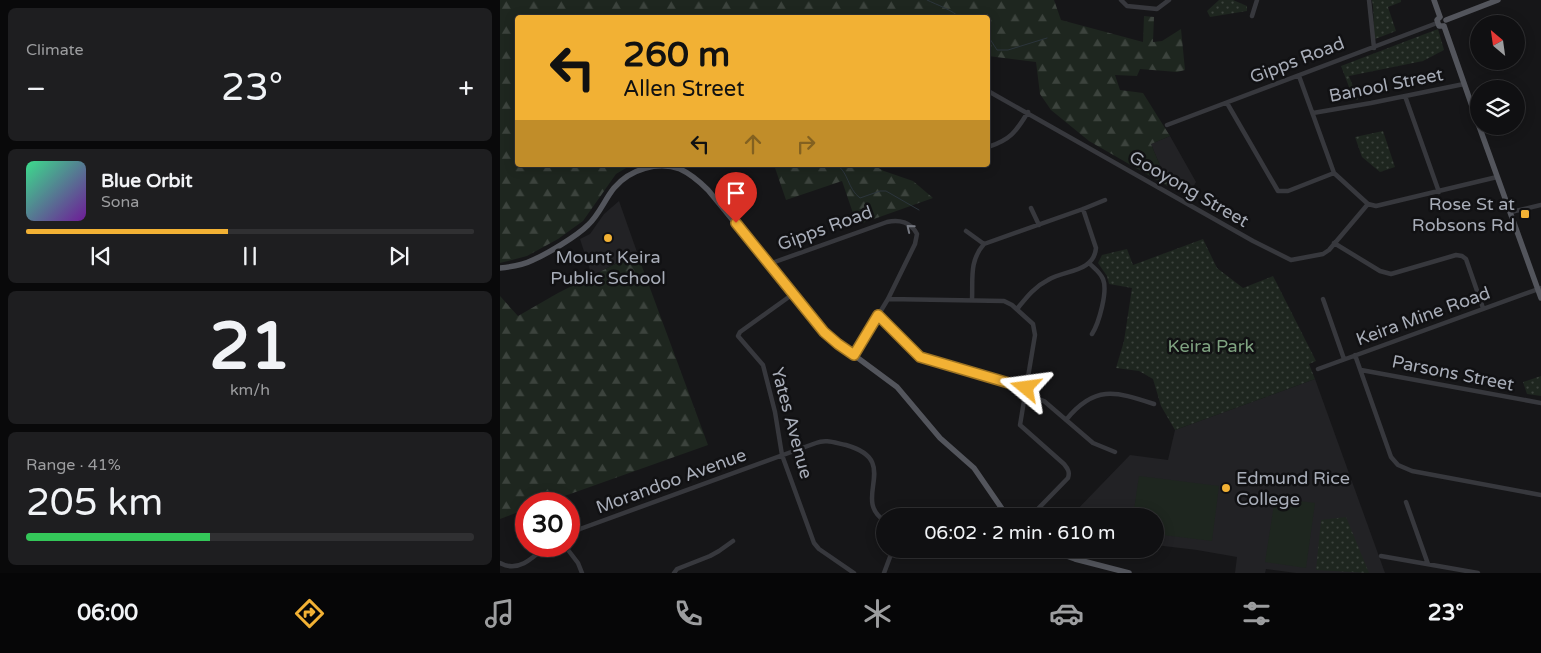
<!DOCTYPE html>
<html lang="en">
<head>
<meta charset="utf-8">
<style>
	:root { --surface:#101012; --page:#1e1e20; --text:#f1f3f6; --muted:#9c9d9f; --line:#303032; --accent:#f2b134 }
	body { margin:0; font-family:"Varela Round",sans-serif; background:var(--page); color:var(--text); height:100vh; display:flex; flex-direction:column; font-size:19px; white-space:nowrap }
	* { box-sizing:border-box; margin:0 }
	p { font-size:16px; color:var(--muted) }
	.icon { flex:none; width:28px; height:28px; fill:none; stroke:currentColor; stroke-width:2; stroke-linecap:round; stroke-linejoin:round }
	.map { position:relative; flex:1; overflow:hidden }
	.side { display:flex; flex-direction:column; gap:8px; padding:8px; background:#09090a; width:500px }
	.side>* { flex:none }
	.hud { position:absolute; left:15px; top:15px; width:475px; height:152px; border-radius:5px; box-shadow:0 2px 12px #0003,0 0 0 1px var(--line); background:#f2b134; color:#111; overflow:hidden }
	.needle { width:32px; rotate:331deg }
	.tools { position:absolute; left:970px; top:15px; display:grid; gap:10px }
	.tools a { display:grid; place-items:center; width:55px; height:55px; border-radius:50%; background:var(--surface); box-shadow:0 2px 12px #0003,0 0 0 1px var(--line); font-size:25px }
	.speed { position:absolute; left:15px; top:492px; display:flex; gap:10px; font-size:25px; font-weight:700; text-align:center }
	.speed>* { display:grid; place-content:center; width:65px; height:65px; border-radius:50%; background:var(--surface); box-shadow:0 2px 12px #0003,0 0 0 1px var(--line); line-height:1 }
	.speed .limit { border:8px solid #d22; background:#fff; color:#111 }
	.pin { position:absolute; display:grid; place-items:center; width:42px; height:42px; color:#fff; margin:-51px -21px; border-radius:50% 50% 50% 0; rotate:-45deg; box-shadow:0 0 5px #0007 }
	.pin .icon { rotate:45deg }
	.me { position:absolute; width:55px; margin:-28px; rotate:286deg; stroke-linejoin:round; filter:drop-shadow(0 0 4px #0008) }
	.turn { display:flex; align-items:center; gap:18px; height:105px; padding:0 25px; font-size:22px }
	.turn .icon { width:65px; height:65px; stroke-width:2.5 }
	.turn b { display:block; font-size:35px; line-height:42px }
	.lanes { display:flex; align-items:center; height:48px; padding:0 25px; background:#0003; justify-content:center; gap:25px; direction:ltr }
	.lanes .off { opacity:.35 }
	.big { font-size:38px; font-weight:600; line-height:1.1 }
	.side .card { flex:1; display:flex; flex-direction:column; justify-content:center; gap:8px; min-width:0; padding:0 18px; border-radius:8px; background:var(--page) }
	.side .dial { align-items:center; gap:0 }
	.dial b { font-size:65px; line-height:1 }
	.song { display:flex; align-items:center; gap:15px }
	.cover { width:60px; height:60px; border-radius:8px; background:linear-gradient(135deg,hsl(150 70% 55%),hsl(280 70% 35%)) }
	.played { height:5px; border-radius:2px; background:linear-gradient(90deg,var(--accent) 45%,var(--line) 45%) }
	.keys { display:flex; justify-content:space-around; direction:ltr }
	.heat { display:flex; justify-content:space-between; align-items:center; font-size:28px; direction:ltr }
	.charge { height:8px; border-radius:4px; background:linear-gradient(90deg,#34c759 41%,var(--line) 0) }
	.trip { position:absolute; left:376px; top:508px; width:288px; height:50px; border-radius:25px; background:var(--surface); box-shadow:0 2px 12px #0003,0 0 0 1px var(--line); font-weight:600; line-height:50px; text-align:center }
	.tabs { display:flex; height:80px; justify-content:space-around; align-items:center; background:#060607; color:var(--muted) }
	.tabs .icon { width:35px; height:35px }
	.tabs .on { color:var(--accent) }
	.tabs b { font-size:22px; color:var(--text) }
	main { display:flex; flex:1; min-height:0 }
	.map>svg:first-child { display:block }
</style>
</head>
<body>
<main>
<section class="side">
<div class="card"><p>Climate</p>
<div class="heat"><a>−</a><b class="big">23°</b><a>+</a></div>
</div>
<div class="card">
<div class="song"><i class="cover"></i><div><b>Blue Orbit</b><p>Sona</p></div></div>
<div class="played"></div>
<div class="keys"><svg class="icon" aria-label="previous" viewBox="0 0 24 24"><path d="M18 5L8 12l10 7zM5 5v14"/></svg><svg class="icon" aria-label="pause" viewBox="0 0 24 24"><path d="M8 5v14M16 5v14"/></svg><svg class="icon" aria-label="next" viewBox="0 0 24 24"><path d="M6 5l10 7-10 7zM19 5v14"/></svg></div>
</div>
<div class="card dial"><b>21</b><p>km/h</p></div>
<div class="card"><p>Range · 41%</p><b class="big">205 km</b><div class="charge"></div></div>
</section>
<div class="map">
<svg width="1041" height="573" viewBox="0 0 1041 573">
	<defs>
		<pattern id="forest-firs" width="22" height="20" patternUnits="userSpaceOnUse" patternTransform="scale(1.25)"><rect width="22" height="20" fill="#1e261f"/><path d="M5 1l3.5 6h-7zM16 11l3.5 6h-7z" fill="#3c433d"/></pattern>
		<pattern id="park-dots" width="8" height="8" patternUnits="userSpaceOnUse" patternTransform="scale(1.25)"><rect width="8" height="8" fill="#1e261f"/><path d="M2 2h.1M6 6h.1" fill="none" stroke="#3c433d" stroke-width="1.8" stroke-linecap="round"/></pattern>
	</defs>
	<rect width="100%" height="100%" fill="#161618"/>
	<path fill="#222225" d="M670,136L696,182L688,196L669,187L651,144Z
		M119,201L137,252L92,276L80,239L90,234L104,214Z
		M815,379L885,573H796L766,569L765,573H735L737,557L697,550L655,545V516H571L630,455L668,460L675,430Z"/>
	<path fill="#1e261f" d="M639,476L719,486L712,541L655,534V516H633Z
		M775,498L815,503L806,568L765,562Z"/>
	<path fill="url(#forest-firs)" d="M0,0H554L561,20L643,42L644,16L654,17L653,42L662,41L681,29L685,70L677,72L640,69L637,76L615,75L620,90L643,93L670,136L651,144L669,187L589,141L551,110L540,94L536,62L488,56V18H18V165H131L116,174L83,221L58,239L27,256L0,263Z
		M274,165H373L384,171L413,181L433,198L357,225L342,181L286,200Z
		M137,253L208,445L42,504H26V509L0,519V296L18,316L58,293Z"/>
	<path fill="url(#park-dots)" d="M719,0H733L747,6V11L710,17L707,11Z
		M872,0H901V2L888,7L896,31L875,39C872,26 875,13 872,0Z
		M938,29L944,50L923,61L849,76L858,100H854L841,66Z
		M883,131L895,167L880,172L862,157L855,137Z
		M703,239L717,268L743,288L773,276L816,361L809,364L815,379L675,430L661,406L653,379L639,371L616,368L624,341L632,288L609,284L607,276L598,263L602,255L627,249L633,265Z
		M1041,376V396L1027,394L1023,382Z
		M846,517L869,573L816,570L821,520Z"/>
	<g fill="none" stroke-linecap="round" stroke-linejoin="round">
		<path stroke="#2c353c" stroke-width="1" d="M427,0C437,5 453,10 460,18
			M488,39H490L497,50H508L547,38
			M337,165C349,173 347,188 360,198L380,191H386L419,210"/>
		<path stroke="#37383d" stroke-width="4.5" d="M621,0L627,6L657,9L669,0
			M869,0L874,48
			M752,16L757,0
			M799,76L834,173L868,204L876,206L997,177
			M488,91L753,241L791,260L823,254L829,250L868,204
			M905,96L939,192
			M727,103L778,191H788L834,173
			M813,113L871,103L964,84
			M667,125L937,23
			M488,147C510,140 516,132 528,112
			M531,208L539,225
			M1011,212L1041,205
			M466,231L484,244
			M834,243L880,271L891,274L956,255L962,256L966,259L983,308
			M589,263C594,268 600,272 603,279C608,291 599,323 592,334
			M269,264L387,222C399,219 411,222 417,234L415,244L388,299L354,355
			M293,294L240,332L238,336L263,365L275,412L282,455L314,543L319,549L354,573
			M388,299L504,301L512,305L533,324L535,335L520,425L564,464C568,469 570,472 568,478L531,516
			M823,299L844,359
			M472,300C473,279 469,261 484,244L583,209L605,200
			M517,309C526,298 534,287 548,280C565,270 594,272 596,248L583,209
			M378,315L420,357L526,388
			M855,355L891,457L898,465L912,471L1041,495
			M818,369L1041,288
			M861,370L1041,403
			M525,394L544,401L593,443L615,452
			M566,420C594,385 615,391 654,404
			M906,502L928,564
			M69,533L316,443C326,439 335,443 346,445C403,461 350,499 385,521
			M65,546L78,563L82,573
			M881,556L978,573
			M0,563C18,573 33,558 46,546
			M174,573L177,569L210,556L219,551L233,541
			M384,573L393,549"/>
		<path stroke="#53555c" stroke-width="5.5" d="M934,0L940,17
			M940,17L937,20L939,26H944
			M946,20L998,0
			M944,26L979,126
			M979,126L1041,298
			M0,268C11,267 23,265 33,260C47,254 77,236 88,225C99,215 105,199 114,188C130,169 158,161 180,169C191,174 200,182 208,190L324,331L339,344L397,387L440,438L474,468L507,516
			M547,549L575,559L629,573"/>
	</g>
	<defs><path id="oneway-chevron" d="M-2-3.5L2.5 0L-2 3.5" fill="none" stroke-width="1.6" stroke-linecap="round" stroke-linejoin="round" transform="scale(1.25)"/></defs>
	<use stroke="#757881" href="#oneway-chevron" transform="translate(410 228) rotate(-141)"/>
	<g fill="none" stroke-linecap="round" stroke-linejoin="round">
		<g stroke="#9d7322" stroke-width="12">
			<path id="route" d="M236,223L324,332L338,344L354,355L378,315L420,357L526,388"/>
		</g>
		<use href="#route" stroke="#f2b134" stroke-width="9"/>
	</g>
	<g fill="#f2b134" stroke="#111113" stroke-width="2">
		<rect x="1020" y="209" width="10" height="10" rx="2.5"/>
		<circle cx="108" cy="238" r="5"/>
		<circle cx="726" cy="488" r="5"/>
	</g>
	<g text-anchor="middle" stroke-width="5" stroke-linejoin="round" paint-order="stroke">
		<g font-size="18" fill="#a8adb8" stroke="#111113">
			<text transform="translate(797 60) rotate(-21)" y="6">Gipps Road</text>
			<text transform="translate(886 85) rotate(-11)" y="6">Banool Street</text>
			<text transform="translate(689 189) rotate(30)" y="6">Gooyong Street</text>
			<text transform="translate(325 228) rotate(-20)" y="6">Gipps Road</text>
			<text transform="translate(923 316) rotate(-20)" y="6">Keira Mine Road</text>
			<text transform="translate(953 373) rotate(11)" y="6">Parsons Street</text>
			<text transform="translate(292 423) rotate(75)" y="6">Yates Avenue</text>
			<text transform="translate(171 481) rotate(-20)" y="6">Morandoo Avenue</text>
		</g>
		<g font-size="18" fill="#a8adb8" stroke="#111113" text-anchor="end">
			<text x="1015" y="210">Rose St at<tspan x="1015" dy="21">Robsons Rd</tspan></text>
			<text x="108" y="263" text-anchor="middle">Mount Keira<tspan x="108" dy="21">Public School</tspan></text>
			<text x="736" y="484" text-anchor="start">Edmund Rice<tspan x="736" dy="21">College</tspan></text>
		</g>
		<g font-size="18" fill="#7fa381" stroke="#111113">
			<text x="711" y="352">Keira Park</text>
		</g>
	</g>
</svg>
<div class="tools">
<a><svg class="needle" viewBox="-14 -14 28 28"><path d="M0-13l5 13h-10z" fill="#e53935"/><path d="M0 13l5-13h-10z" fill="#9c9d9f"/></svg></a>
<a><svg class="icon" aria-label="layers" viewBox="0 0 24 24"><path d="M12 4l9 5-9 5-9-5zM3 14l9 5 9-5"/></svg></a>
</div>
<div class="speed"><div class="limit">30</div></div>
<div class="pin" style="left:236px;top:223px;background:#d93025"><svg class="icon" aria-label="arrive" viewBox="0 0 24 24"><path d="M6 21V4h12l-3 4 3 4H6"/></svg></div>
<svg class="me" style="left:526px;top:388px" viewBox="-20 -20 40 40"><path d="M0-17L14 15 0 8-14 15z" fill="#f2b134" stroke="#fff" stroke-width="4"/></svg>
<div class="trip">06:02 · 2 min · 610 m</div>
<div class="hud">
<div class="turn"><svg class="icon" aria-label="left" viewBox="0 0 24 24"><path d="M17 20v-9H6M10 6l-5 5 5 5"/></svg><div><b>260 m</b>Allen Street</div></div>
<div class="lanes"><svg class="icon" aria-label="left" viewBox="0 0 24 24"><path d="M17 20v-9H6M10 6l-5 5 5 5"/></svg><svg class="icon off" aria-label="ahead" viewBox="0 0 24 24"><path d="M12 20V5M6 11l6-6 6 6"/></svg><svg class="icon off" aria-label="right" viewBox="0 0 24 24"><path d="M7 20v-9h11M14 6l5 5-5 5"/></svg></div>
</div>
</div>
</main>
<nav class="tabs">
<b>06:00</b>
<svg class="icon on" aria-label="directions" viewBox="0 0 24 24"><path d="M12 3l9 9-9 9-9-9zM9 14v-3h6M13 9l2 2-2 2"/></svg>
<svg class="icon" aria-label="music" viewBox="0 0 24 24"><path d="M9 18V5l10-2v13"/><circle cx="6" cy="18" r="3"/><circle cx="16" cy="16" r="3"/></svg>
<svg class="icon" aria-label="phone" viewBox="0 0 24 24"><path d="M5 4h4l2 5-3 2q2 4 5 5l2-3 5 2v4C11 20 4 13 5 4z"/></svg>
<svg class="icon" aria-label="climate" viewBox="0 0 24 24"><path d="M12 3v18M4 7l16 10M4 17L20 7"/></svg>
<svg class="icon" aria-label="car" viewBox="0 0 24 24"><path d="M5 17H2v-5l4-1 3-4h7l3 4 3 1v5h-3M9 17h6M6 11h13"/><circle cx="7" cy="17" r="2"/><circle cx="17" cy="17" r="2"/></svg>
<svg class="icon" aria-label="filters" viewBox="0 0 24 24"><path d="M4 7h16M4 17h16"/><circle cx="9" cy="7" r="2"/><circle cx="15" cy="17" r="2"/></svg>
<b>23°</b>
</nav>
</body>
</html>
